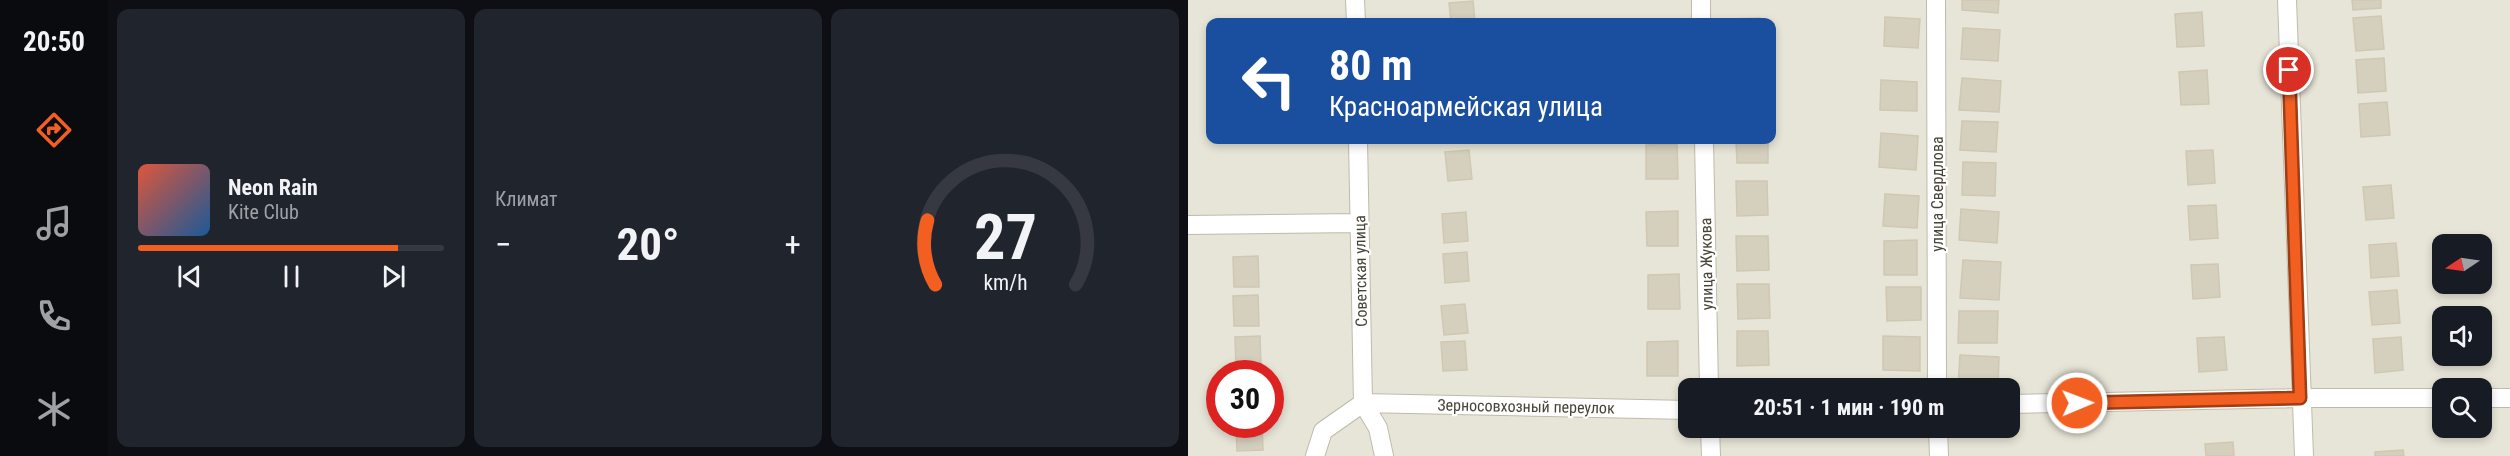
<!DOCTYPE html>
<html lang="ru">
<head>
<meta charset="utf-8">
<style>
	:root { --surface:#171b24; --page:#20242c; --text:#f1f3f6; --muted:#9ea1a6; --line:#363941; --accent:#f25f21 }
	body { margin:0; font-family:"Roboto Condensed",sans-serif; background:var(--page); color:var(--text); height:100vh; display:flex; flex-direction:column; font-size:22px; white-space:nowrap }
	* { box-sizing:border-box; margin:0 }
	p { font-size:20px; color:var(--muted) }
	.icon { flex:none; width:33px; height:33px; fill:none; stroke:currentColor; stroke-width:2; stroke-linecap:round; stroke-linejoin:round }
	.map { position:relative; flex:1; overflow:hidden }
	.details { display:flex; flex-direction:column; gap:9px; padding:9px; background:#0d0f14; width:1080px }
	.details>* { flex:none }
	.hud { position:absolute; left:18px; top:18px; width:570px; height:126px; border-radius:12px; box-shadow:0 3px 9px #0003; background:#1a4fa0; color:#fff; overflow:hidden }
	.needle { width:39px; rotate:257deg }
	.fabs { position:absolute; left:1244px; top:234px; display:grid; gap:12px }
	.fabs a { display:grid; place-items:center; width:60px; height:60px; border-radius:12px; background:var(--surface); box-shadow:0 3px 9px #0003; font-size:30px }
	.speed { position:absolute; left:18px; top:360px; display:flex; gap:12px; font-size:30px; font-weight:700; text-align:center }
	.speed>* { display:grid; place-content:center; width:78px; height:78px; border-radius:50%; background:var(--surface); box-shadow:0 3px 9px #0003; line-height:1 }
	.speed .limit { border:9px solid #d22; background:#fff; color:#111 }
	.pin { position:absolute; display:grid; place-items:center; width:51px; height:51px; color:#fff; margin:-26px; border:3px solid #fff; border-radius:50%; box-shadow:0 2px 6px #0007 }
	.me { position:absolute; width:66px; margin:-33px; rotate:89deg; stroke-linejoin:round; filter:drop-shadow(0 0 4px #0008) }
	.turn { display:flex; align-items:center; gap:21px; height:126px; padding:0 24px; font-size:27px }
	.turn .icon { width:78px; height:78px; stroke-width:2.5 }
	.turn b { display:block; font-size:42px; line-height:51px }
	.big { font-size:45px; font-weight:700; line-height:1.1 }
	.details .card { flex:1; display:flex; flex-direction:column; justify-content:center; gap:9px; min-width:0; padding:0 21px; border-radius:12px; background:var(--page) }
	.details .dial { align-items:center; gap:0 }
	.dial svg { height:156px; overflow:visible; fill:none; stroke:var(--line); stroke-width:7; stroke-linecap:round; text-anchor:middle }
	.dial text { fill:var(--text); stroke:none }
	.song { display:flex; align-items:center; gap:18px }
	.cover { width:72px; height:72px; border-radius:9px; background:linear-gradient(135deg,hsl(10 70% 55%),hsl(210 70% 35%)) }
	.played { height:6px; border-radius:3px; background:linear-gradient(90deg,var(--accent) 85%,var(--line) 85%) }
	.keys { display:flex; justify-content:space-around; direction:ltr }
	.heat { display:flex; justify-content:space-between; align-items:center; font-size:33px; direction:ltr }
	.details .tiles { flex:1; display:grid; gap:9px; grid-template-columns:repeat(3,1fr) }
	.trip { position:absolute; left:490px; top:378px; width:342px; height:60px; border-radius:12px; background:var(--surface); box-shadow:0 3px 9px #0003; font-weight:700; line-height:60px; text-align:center }
	main { display:flex; flex:1; min-height:0 }
	.dock { display:flex; flex-direction:column; width:108px; justify-content:space-around; align-items:center; background:#090b0e; color:var(--muted) }
	.dock .icon { width:42px; height:42px }
	.dock .selected { color:var(--accent) }
	.dock b { font-size:27px; color:var(--text) }
	.map>svg:first-child { display:block }
</style>
</head>
<body>
<main>
<nav class="dock">
<b>20:50</b>
<svg class="icon selected" aria-label="directions" viewBox="0 0 24 24"><path d="M12 3l9 9-9 9-9-9zM9 14v-3h6M13 9l2 2-2 2"/></svg>
<svg class="icon" aria-label="music" viewBox="0 0 24 24"><path d="M9 18V5l10-2v13"/><circle cx="6" cy="18" r="3"/><circle cx="16" cy="16" r="3"/></svg>
<svg class="icon" aria-label="phone" viewBox="0 0 24 24"><path d="M5 4h4l2 5-3 2q2 4 5 5l2-3 5 2v4C11 20 4 13 5 4z"/></svg>
<svg class="icon" aria-label="climate" viewBox="0 0 24 24"><path d="M12 3v18M4 7l16 10M4 17L20 7"/></svg>
</nav>
<section class="details">
<div class="tiles">
<div class="card">
<div class="song"><i class="cover"></i><div><b>Neon Rain</b><p>Kite Club</p></div></div>
<div class="played"></div>
<div class="keys"><svg class="icon" aria-label="previous" viewBox="0 0 24 24"><path d="M18 5L8 12l10 7zM5 5v14"/></svg><svg class="icon" aria-label="pause" viewBox="0 0 24 24"><path d="M8 5v14M16 5v14"/></svg><svg class="icon" aria-label="next" viewBox="0 0 24 24"><path d="M6 5l10 7-10 7zM19 5v14"/></svg></div>
</div>
<div class="card"><p>Климат</p>
<div class="heat"><a>−</a><b class="big">20°</b><a>+</a></div>
</div>
<div class="card dial"><svg viewBox="0 0 100 80">
<path d="M14 69A42 42 0 1 1 86 69"/>
<path d="M14 69A42 42 0 0 1 10 36" stroke="#f25f21"/>
<text x="50" y="56" font-size="32" font-weight="700">27</text>
<text x="50" y="72" font-size="11">km/h</text>
</svg></div>
</div>
</section>
<div class="map">
<svg width="1322" height="456" viewBox="0 0 1322 456">
	<rect width="100%" height="100%" fill="#f4f2e8"/>
	<path fill="#e7e5d7" fill-rule="evenodd" d="M0,0H1322V456H0ZM22,22H584V140H22ZM1254,244H1293V284H1254ZM1254,316H1293V356H1254ZM32,374H82V424H32ZM501,388H822V428H501ZM1254,388H1293V428H1254Z"/>
	<path fill="#d5cfbe" stroke="#cfc8b2" stroke-width="1.5" d="M774,0H811L810,13L774,10Z
		M1164,0H1193V8L1165,10Z
		M285,1L287,22H263L261,3Z
		M1014,12L1016,46L989,47L987,14Z
		M1193,16L1196,49L1168,51L1165,18Z
		M697,17L732,19L730,48L696,46Z
		M572,18V22H540V19Z
		M775,28L812,30L810,61L773,59Z
		M1196,58L1198,91L1170,93L1168,60Z
		M1019,70L1021,104L993,105L991,72Z
		M774,78L813,81L811,112L771,110Z
		M693,80L729,82V111L692,110Z
		M1199,102L1202,135L1173,137L1171,104Z
		M774,121L810,122L808,152L772,150Z
		M693,133L730,136L728,170L691,167Z
		M548,140H580V163H549Z
		M489,144L490,179H458V145Z
		M281,150L284,179L260,181L257,152Z
		M1025,150L1027,183L1000,185L998,151Z
		M775,162L808,163L807,196L774,195Z
		M548,181H579L580,215L549,216Z
		M1203,185L1206,218L1178,220L1175,187Z
		M697,194L731,196L729,228L695,226Z
		M1028,205L1030,238L1002,240L1000,206Z
		M773,209L811,212L809,243L771,240Z
		M490,211V246H459L458,212Z
		M278,212L280,241L256,243L254,214Z
		M548,236H580L581,270L549,271Z
		M729,240V275H696V241Z
		M1208,243L1211,276L1183,278L1181,245Z
		M279,252L281,281L257,283L255,254Z
		M70,256L71,287H46L45,257Z
		M775,260L813,262L811,300L772,298Z
		M1030,264L1032,297L1005,299L1003,265Z
		M491,274L492,309H460V275Z
		M549,284H581L582,318L550,319Z
		M698,287H733V320L699,321Z
		M1209,290L1212,323L1184,325L1181,292Z
		M70,295L71,326H46L45,296Z
		M277,304L280,333L256,335L253,306Z
		M771,311H810L809,343H770Z
		M549,331H580L581,365L549,366Z
		M72,336L73,367H48L47,337Z
		M695,336L732,337V371L695,370Z
		M1036,337L1039,370L1011,372L1009,338Z
		M1213,337L1215,370L1187,373L1185,339Z
		M277,341L279,370L255,371L253,342Z
		M490,341V376H459V342Z
		M772,355L811,357L810,388L770,387Z
		M48,424H74L75,450L49,451Z
		M1045,442L1046,456H1018L1017,444Z
		M1215,450L1216,456H1187V452Z"/>
	<g fill="none" stroke-linecap="round" stroke-linejoin="round">
		<g stroke="#bfbbab" stroke-width="20">
			<path id="minor" d="M167,0L168,22
				M513,0V22
				M748,0L749,388
				M1099,0L1116,456
				M516,140L521,388
				M0,225L171,223
				M1293,398H1322
				M175,403L501,410
				M175,403L190,428L196,456
				M822,404L1112,398H1254
				M522,428L523,456
				M750,428L751,456
				M127,456L135,431L175,403L170,140"/>
		</g>
		<use href="#minor" stroke="#fff" stroke-width="18"/>
	</g>
	<g fill="none" stroke-linecap="round" stroke-linejoin="round">
		<g stroke="#9d3e15" stroke-width="15">
			<path id="route" d="M889,403L1112,398L1101,70"/>
		</g>
		<use href="#route" stroke="#f25f21" stroke-width="10"/>
	</g>
	<g text-anchor="middle" stroke-width="4.5" stroke-linejoin="round" paint-order="stroke">
		<g font-size="16" fill="#474337" stroke="#fff">
			<text transform="translate(749 194) rotate(-90)" y="6">улица Свердлова</text>
			<text transform="translate(518 264) rotate(-91)" y="6">улица Жукова</text>
			<text transform="translate(172 271) rotate(-91)" y="6">Советская улица</text>
			<text transform="translate(338 406) rotate(1)" y="6">Зерносовхозный переулок</text>
		</g>
	</g>
</svg>
<div class="fabs">
<a><svg class="needle" viewBox="-14 -14 28 28"><path d="M0-13l5 13h-10z" fill="#e53935"/><path d="M0 13l5-13h-10z" fill="#9ea1a6"/></svg></a>
<a><svg class="icon" aria-label="sound" viewBox="0 0 24 24"><path d="M4 9h4l5-4v14l-5-4H4zM17 9q2 3 0 6"/></svg></a>
<a><svg class="icon" aria-label="search" viewBox="0 0 24 24"><circle cx="10" cy="10" r="6"/><path d="M15 15l6 6"/></svg></a>
</div>
<div class="speed"><div class="limit">30</div></div>
<div class="pin" style="left:1101px;top:70px;background:#d93025"><svg class="icon" aria-label="arrive" viewBox="0 0 24 24"><path d="M6 21V4h12l-3 4 3 4H6"/></svg></div>
<svg class="me" style="left:889px;top:403px" viewBox="-20 -20 40 40"><circle r="17" fill="#f25f21" stroke="#fff" stroke-width="3"/><path d="M0-11L8 9 0 5-8 9z" fill="#fff"/></svg>
<div class="trip">20:51 · 1 мин · 190 m</div>
<div class="hud">
<div class="turn"><svg class="icon" aria-label="left" viewBox="0 0 24 24"><path d="M17 20v-9H6M10 6l-5 5 5 5"/></svg><div><b>80 m</b>Красноармейская улица</div></div>
</div>
</div>
</main>
</body>
</html>
